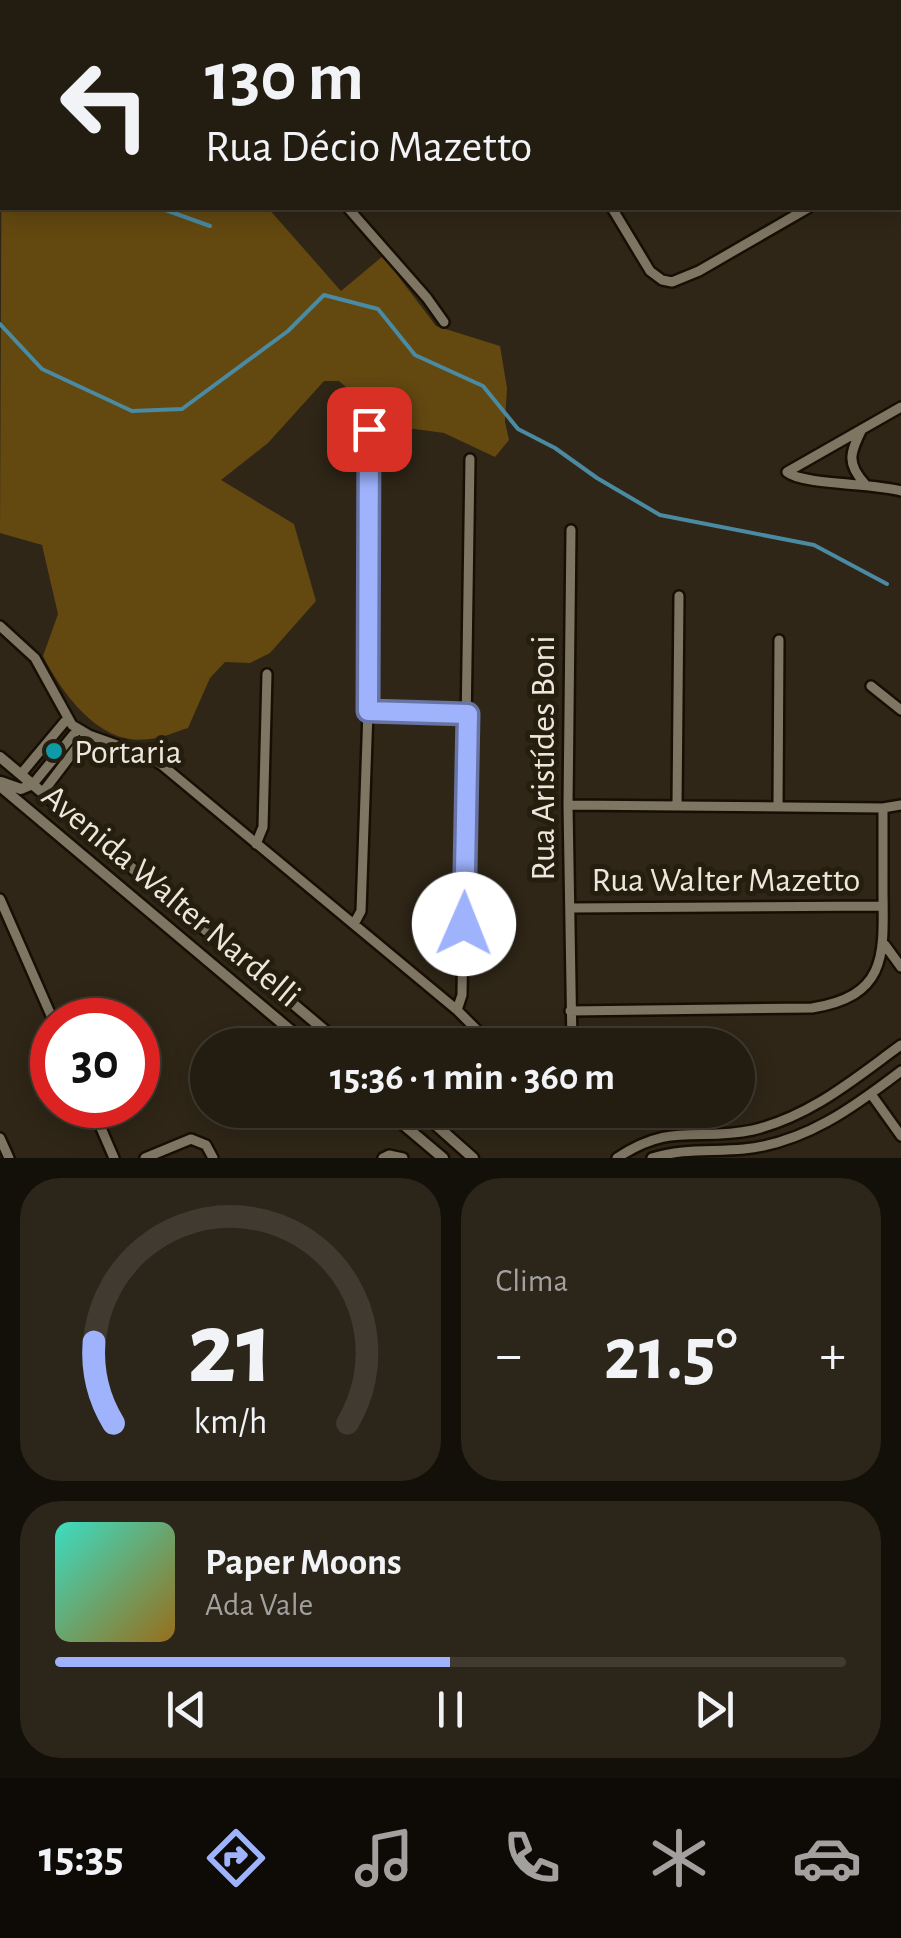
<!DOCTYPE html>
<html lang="pt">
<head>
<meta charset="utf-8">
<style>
	:root { --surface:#231c11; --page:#2b251a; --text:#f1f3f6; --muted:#a3a19f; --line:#403a31; --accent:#9fb3fd }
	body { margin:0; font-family:"Alegreya Sans",sans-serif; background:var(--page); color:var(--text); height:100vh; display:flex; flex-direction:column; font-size:38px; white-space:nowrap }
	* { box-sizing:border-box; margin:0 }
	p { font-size:32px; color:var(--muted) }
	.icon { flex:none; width:55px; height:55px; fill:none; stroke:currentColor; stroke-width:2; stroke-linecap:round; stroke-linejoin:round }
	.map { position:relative; height:1158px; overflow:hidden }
	.side { display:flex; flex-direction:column; gap:20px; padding:20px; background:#130f09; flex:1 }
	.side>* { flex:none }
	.guide { position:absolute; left:0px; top:0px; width:902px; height:210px; box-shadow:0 5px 25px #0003,0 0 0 2px var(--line); background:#231c11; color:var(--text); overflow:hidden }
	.speed { position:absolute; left:30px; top:998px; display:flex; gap:20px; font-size:50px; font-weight:700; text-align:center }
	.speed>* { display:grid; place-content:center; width:130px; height:130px; border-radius:50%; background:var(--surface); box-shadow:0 5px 25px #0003,0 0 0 2px var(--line); line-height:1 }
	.speed .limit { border:15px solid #d22; background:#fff; color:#111 }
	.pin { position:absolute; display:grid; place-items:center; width:85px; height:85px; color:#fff; margin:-42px; border-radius:20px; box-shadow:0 5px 15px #0006 }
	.me { position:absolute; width:110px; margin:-55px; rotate:1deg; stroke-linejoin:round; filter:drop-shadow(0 0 8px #0008) }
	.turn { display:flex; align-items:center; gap:35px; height:210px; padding:0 40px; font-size:45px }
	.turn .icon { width:130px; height:130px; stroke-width:2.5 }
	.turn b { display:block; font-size:70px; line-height:85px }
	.big { font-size:75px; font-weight:600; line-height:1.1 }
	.side .tile { flex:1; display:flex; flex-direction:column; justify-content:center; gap:15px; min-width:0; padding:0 35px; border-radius:40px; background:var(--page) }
	.side .dial { align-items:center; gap:0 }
	.dial svg { height:260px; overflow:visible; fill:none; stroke:var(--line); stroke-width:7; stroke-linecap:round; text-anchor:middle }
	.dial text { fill:var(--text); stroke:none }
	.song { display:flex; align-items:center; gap:30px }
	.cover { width:120px; height:120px; border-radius:15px; background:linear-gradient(135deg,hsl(170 70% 55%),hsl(40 70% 35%)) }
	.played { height:10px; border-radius:5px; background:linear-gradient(90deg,var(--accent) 50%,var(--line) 50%) }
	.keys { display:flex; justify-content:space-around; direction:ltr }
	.heat { display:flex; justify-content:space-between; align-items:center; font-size:55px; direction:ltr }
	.side .tiles { flex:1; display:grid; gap:20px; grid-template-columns:1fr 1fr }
	.tile:last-child { grid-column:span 2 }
	.trip { position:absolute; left:190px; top:1028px; width:565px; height:100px; border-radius:50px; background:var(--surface); box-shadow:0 5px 25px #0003,0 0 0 2px var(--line); font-weight:600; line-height:100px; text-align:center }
	.tabs { display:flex; height:160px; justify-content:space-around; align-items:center; background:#0e0b07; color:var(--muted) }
	.tabs .icon { width:70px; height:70px }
	.tabs .active { color:var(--accent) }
	.tabs b { font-size:45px; color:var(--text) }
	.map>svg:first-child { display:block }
</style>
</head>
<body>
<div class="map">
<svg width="901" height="1158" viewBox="0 0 901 1158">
	<rect width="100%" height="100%" fill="#2f2617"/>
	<path fill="#634810" d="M2,50V208H268L341,291L383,256L436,326L500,346L507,388L505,422L509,440L495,457L444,433L392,426L339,381H324L268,443L221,480L294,524L316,601L270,653L250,663L225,662L210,678L188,728C175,732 162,738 149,739C100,747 62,693 43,656L58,614L42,545L0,533Z"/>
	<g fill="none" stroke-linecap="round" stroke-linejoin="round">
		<path stroke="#4a8aa2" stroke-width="4" d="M0,135L2,134
			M0,194H2
			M160,208L210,226
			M0,324L42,369L132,411L182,409L288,331L324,295L378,309L415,355L483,386L518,429L555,448L597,478L660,515L814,545L887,584"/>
		<g stroke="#170f03" stroke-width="14">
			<path id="minor" d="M170,0L172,2
				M32,2L35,0
				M501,2V0
				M0,31L2,29
				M900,155L901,154
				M348,208L427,298L444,322
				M612,208L650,271L662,280L672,282L699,271L808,208
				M862,429C850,453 846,463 865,484
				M787,472L901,407
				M787,472C802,485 875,483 901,491
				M571,530L568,805L572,1045
				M0,626L35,658L72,725L89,735L148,756L162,765L457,1010L492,1045
				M871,686L901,710
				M368,711L468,714
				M21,774L67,719
				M33,784L78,729
				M43,792L87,734
				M568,805L883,808L901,805
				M677,805L679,596
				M778,806L779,640
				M256,844L263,827L267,674
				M0,899L53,1020
				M570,908L883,906
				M354,924L361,911L368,711L369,429
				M885,945L901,967
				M457,1010L462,995L470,459
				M570,1011L812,1008C886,996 884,957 883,894C883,865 883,837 883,808
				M871,1094L901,1136
				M91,1105L114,1158
				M0,1138L9,1158
				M145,1158L191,1139L206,1145L213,1158
				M383,1158L389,1155L403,1158
				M617,1158C672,1121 698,1142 753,1130C811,1116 854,1079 901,1045
				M652,1158C683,1148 712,1152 744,1149C805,1143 854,1107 901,1071"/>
		</g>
		<g stroke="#170f03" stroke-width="15">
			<path id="tertiary" d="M0,757L342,1045
				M1,782L21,789L33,784
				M0,786L308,1045
				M386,1110L443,1158
				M419,1110L473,1158"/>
		</g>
		<use href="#minor" stroke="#7f7563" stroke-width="9"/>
		<use href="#tertiary" stroke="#7f7563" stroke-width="10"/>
	</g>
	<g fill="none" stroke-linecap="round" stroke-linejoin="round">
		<g stroke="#6774a4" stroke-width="25">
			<path id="route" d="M369,429L368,711L468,714L464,924"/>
		</g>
		<use href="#route" stroke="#9fb3fd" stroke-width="18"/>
	</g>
	<circle fill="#0f9aa8" stroke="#251d0e" stroke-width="4" cx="54" cy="751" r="10"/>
	<g text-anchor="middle" stroke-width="10" stroke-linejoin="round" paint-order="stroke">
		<g font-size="35" fill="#ece6dc" stroke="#251d0e" text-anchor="start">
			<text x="74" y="763">Portaria</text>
		</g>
		<g font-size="35" fill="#ece6dc" stroke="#251d0e">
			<text transform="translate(542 758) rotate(-90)" y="12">Rua Aristídes Boni</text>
			<text x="726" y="891">Rua Walter Mazetto</text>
			<text transform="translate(172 895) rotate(40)" y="12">Avenida Walter Nardelli</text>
		</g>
	</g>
</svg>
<div class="speed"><div class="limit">30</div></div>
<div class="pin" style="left:369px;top:429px;background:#d93025"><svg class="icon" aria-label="arrive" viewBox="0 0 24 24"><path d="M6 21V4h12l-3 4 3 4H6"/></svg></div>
<svg class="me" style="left:464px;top:924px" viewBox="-20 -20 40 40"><circle r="19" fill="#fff"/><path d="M0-13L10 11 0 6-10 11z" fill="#9fb3fd"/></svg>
<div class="trip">15:36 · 1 min · 360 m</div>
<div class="guide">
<div class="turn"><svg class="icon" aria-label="left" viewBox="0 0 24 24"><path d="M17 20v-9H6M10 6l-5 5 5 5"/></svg><div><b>130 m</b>Rua Décio Mazetto</div></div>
</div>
</div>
<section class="side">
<div class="tiles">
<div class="tile dial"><svg viewBox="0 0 100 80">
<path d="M14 69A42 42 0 1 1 86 69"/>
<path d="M14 69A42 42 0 0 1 8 44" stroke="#9fb3fd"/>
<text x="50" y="56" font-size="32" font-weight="700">21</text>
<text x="50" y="72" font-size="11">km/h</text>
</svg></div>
<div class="tile"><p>Clima</p>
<div class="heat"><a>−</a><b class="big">21.5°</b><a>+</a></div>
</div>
<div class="tile">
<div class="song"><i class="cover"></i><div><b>Paper Moons</b><p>Ada Vale</p></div></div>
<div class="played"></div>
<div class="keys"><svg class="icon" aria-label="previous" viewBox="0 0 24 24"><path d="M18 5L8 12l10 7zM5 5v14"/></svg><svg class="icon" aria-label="pause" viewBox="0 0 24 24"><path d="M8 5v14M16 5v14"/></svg><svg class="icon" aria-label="next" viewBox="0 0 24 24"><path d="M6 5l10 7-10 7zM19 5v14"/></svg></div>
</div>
</div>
</section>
<nav class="tabs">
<b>15:35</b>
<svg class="icon active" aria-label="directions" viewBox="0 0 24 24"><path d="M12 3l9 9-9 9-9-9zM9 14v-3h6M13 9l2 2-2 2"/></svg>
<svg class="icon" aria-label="music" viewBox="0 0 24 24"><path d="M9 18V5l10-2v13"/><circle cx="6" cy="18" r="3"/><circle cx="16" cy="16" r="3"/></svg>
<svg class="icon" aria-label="phone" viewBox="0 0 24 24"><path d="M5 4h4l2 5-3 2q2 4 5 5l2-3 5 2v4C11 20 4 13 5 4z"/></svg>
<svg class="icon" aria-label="climate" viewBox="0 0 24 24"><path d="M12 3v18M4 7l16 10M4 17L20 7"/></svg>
<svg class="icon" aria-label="car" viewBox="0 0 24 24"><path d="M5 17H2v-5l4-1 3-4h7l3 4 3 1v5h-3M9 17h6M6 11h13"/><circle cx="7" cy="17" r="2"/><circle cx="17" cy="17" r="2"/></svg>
</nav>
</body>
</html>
